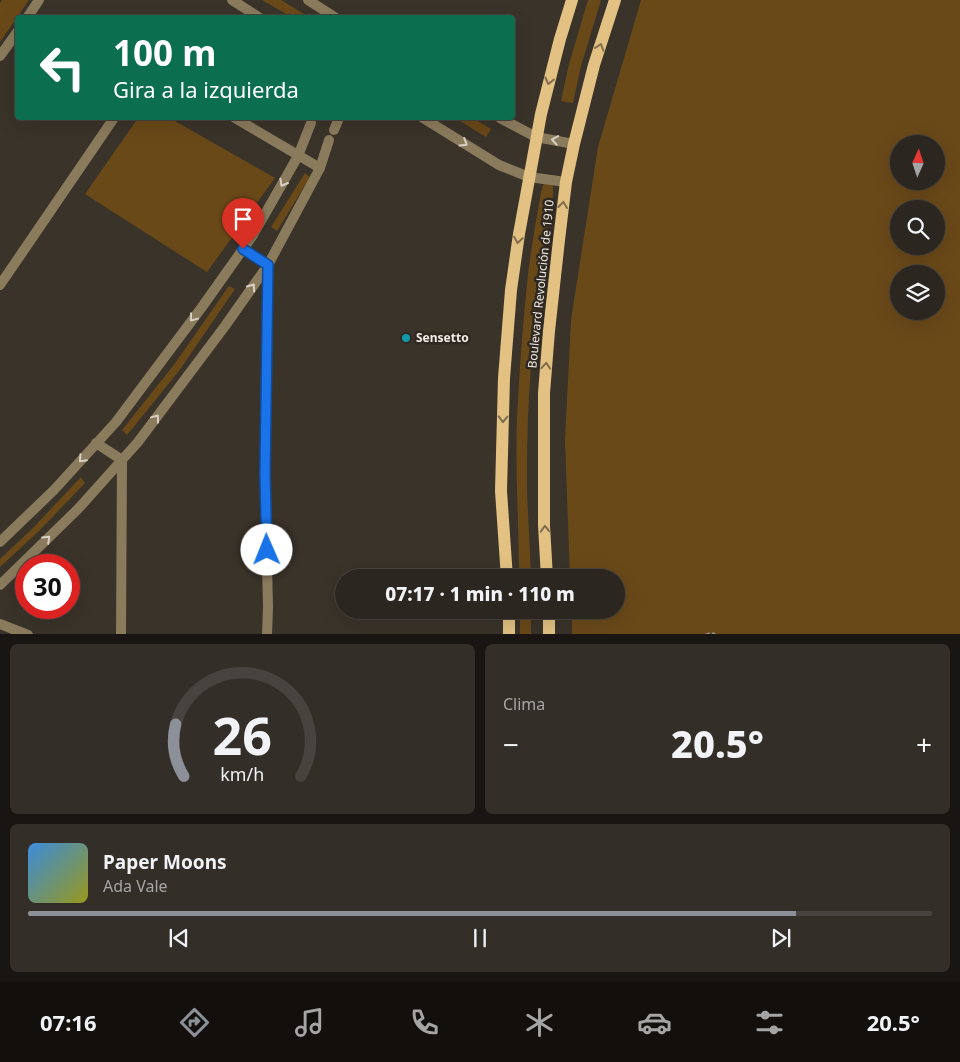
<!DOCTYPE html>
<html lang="es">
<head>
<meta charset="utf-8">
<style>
	:root { --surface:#2c2620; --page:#342e29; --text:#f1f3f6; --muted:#a6a5a5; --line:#48433e; --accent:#8c9099 }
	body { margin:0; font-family:"Noto Sans",sans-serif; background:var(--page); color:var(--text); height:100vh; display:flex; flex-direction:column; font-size:19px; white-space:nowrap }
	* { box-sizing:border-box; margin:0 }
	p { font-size:16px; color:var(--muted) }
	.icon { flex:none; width:28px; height:28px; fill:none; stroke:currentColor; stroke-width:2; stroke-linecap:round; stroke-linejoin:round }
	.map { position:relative; height:634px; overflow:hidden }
	.side { display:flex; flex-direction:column; gap:10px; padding:10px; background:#181512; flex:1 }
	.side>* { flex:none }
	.top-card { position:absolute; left:15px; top:15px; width:500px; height:105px; border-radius:5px; box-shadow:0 5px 20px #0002,0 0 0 1px var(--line); background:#0b6e4f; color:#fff; overflow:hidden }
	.needle { width:32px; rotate:3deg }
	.fabs { position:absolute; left:890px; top:135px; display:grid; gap:10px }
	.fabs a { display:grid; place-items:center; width:55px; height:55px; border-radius:50%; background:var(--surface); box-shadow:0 5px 20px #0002,0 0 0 1px var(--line); font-size:25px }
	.speed { position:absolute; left:15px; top:554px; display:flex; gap:10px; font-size:25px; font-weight:700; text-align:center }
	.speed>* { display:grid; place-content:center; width:65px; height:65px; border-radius:50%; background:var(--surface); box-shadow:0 5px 20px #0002,0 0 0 1px var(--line); line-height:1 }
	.speed .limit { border:8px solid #d22; background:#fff; color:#111 }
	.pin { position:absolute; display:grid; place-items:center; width:42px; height:42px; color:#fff; margin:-51px -21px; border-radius:50% 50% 50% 0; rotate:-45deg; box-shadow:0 0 5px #0007 }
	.pin .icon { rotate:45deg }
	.me { position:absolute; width:55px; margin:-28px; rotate:359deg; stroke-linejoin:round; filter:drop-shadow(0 0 4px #0008) }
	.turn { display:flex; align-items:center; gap:18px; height:105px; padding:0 15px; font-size:22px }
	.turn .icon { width:65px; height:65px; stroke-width:2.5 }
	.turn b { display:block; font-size:35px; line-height:42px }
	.big { font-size:38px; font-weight:800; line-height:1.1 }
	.side .tile { flex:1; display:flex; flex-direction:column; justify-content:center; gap:8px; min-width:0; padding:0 18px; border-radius:8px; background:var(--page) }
	.side .dial { align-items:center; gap:0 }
	.dial svg { height:130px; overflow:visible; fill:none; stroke:var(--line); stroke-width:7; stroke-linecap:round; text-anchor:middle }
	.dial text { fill:var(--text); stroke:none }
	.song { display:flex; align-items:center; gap:15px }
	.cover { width:60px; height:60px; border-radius:8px; background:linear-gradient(135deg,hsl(210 70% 55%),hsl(60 70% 35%)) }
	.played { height:5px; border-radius:2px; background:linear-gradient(90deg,var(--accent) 85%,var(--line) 85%) }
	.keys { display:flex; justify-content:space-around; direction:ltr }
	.heat { display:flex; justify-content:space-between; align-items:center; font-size:28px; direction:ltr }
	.side .tiles { flex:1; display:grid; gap:10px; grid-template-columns:1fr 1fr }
	.tile:last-child { grid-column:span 2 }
	.trip { position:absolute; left:335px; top:569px; width:290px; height:50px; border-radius:25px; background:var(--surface); box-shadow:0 5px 20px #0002,0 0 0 1px var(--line); font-weight:800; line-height:50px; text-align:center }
	.tab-bar { display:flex; height:80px; justify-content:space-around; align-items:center; background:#120f0d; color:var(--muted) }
	.tab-bar .icon { width:35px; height:35px }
	.tab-bar .current { color:var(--accent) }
	.tab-bar b { font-size:22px; color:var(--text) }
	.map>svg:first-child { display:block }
</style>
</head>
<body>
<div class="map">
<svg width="960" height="635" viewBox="0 0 960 635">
	<rect width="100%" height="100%" fill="#3a332a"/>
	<path fill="#6a4919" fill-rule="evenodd" d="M2,0H29L0,42V3Z
		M262,0H281L309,17H291Z
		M588,0H601L581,66L573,103L561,101L569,64Z
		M641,0H960V634H572V610H616V578L570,577L565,440L571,320L598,147ZM899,144H936V181H899ZM899,209H936V246H899ZM899,274H936V311H899Z
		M138,118H177L175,121L275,178L207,272L85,194Z
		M455,118H473L491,129L486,137Z
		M305,173L310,177L277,231L271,227Z
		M547,182H551L553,187V195C535,292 526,391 527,490C528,519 530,548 531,577L519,578C519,524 515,472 517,418C519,377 522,335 526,294C529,260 535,226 541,193L543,185Z
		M229,286L235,289L179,371L127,435L122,430L173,366Z
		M81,477L85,483L39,531L0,567V559L33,528Z
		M520,610H531V634H520Z"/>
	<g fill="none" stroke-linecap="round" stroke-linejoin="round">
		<path stroke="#958f88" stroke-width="3" stroke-dasharray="4 2.5" stroke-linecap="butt" d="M706,635L712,633L715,635"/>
		<path stroke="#8b7b5d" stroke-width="10" d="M232,0L260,18
			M308,0L336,18
			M235,118L320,168
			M423,118L499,165L529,177L566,182
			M500,118L536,137L574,144
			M334,130L339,118
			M243,249L268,265L265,475L268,607L267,635
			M0,285L114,118
			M96,443L122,460L121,635
			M0,542L54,490L116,422L202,307L253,235L298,156L311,123
			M0,585L78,509L138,442L225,326L268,265L320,168L329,140
			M0,624L28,635"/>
		<path stroke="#8b7b5d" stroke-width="10" d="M27,18L39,0
			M0,56L18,31"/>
		<path stroke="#e2c182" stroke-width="12" d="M507,578L501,491L504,378L511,290L519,234L541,114L560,39L572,0
			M547,578L544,525V393L549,331L559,240L566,182L574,144L594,65L615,0
			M509,610V635
			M549,610V635"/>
	</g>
	<defs><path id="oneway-chevron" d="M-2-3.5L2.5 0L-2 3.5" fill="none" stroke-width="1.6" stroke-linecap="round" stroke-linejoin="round" transform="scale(1.25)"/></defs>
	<g stroke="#806d4d">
		<use href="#oneway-chevron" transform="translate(600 47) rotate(-72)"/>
		<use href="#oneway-chevron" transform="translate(549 81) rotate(104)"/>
		<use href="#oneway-chevron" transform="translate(563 205) rotate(-83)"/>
		<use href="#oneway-chevron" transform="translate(518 240) rotate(99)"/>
		<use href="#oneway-chevron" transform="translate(546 366) rotate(-86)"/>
		<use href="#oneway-chevron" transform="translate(503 419) rotate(91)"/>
		<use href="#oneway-chevron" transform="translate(545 529) rotate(-92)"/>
	</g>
	<g stroke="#d8d0c4">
		<use href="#oneway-chevron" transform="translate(555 140) rotate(-170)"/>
		<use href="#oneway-chevron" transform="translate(464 143) rotate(32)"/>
		<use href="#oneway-chevron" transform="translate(283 183) rotate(120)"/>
		<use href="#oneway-chevron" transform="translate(252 287) rotate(-55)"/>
		<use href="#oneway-chevron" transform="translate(193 318) rotate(127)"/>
		<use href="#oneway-chevron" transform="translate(156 418) rotate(-53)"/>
		<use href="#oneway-chevron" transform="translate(82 459) rotate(133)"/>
		<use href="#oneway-chevron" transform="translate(47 539) rotate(-44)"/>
	</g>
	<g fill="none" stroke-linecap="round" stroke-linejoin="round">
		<g stroke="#114b97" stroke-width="12">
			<path id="route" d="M243,249L268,265L265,475L267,550"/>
		</g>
		<use href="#route" stroke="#1a73e8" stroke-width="9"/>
	</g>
	<circle fill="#0f9aa8" stroke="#302921" stroke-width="2" cx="406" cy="338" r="5"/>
	<g text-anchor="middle" stroke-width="5" stroke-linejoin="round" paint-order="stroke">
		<g font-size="12" fill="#f1ece7" stroke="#302921">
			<text transform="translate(541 284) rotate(-84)" y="4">Boulevard Revolución de 1910</text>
		</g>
		<g font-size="12" font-weight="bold" fill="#f1ece7" stroke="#302921" text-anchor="start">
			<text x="416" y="342">Sensetto</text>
		</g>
	</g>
</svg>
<div class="fabs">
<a><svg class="needle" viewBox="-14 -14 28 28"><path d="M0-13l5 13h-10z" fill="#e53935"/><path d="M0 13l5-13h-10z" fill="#a6a5a5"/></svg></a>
<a><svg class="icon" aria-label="search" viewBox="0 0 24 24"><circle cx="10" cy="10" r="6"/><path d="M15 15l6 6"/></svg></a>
<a><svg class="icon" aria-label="layers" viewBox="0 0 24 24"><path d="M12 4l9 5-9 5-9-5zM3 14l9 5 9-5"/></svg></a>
</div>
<div class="speed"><div class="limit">30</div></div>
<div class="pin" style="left:243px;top:249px;background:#d93025"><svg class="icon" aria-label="arrive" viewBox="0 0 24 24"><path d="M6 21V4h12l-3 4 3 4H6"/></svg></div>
<svg class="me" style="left:267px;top:550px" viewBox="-20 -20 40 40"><circle r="19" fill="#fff"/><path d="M0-13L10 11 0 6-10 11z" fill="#1a73e8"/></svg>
<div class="trip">07:17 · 1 min · 110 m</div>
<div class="top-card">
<div class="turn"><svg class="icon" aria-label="left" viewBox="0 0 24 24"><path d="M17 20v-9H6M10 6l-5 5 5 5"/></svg><div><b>100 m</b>Gira a la izquierda</div></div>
</div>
</div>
<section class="side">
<div class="tiles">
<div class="tile dial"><svg viewBox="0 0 100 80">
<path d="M14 69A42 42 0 1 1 86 69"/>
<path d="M14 69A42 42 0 0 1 9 37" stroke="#8c9099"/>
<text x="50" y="56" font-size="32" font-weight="700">26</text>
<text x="50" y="72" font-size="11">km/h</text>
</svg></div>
<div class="tile"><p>Clima</p>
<div class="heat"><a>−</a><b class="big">20.5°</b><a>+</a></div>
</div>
<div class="tile">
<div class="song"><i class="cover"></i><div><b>Paper Moons</b><p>Ada Vale</p></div></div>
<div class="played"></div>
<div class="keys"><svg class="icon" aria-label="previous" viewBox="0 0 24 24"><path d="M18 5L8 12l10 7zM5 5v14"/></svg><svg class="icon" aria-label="pause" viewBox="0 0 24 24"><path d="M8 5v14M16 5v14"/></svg><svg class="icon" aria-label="next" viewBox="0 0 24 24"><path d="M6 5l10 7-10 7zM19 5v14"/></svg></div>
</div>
</div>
</section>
<nav class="tab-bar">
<b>07:16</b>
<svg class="icon current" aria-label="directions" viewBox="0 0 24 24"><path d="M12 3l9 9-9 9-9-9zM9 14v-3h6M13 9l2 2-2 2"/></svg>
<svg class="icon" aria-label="music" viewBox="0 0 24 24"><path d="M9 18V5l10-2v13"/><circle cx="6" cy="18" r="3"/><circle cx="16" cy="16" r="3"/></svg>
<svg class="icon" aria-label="phone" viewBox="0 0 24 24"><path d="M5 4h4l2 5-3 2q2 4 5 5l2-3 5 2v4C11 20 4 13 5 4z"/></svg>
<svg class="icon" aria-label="climate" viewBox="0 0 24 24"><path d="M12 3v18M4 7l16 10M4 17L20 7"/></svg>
<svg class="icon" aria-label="car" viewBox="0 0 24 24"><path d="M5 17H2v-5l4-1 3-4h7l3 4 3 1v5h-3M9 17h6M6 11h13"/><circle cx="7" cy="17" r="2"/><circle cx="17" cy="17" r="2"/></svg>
<svg class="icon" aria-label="filters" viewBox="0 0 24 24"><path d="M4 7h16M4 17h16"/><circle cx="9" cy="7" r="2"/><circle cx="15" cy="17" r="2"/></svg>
<b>20.5°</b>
</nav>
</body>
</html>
